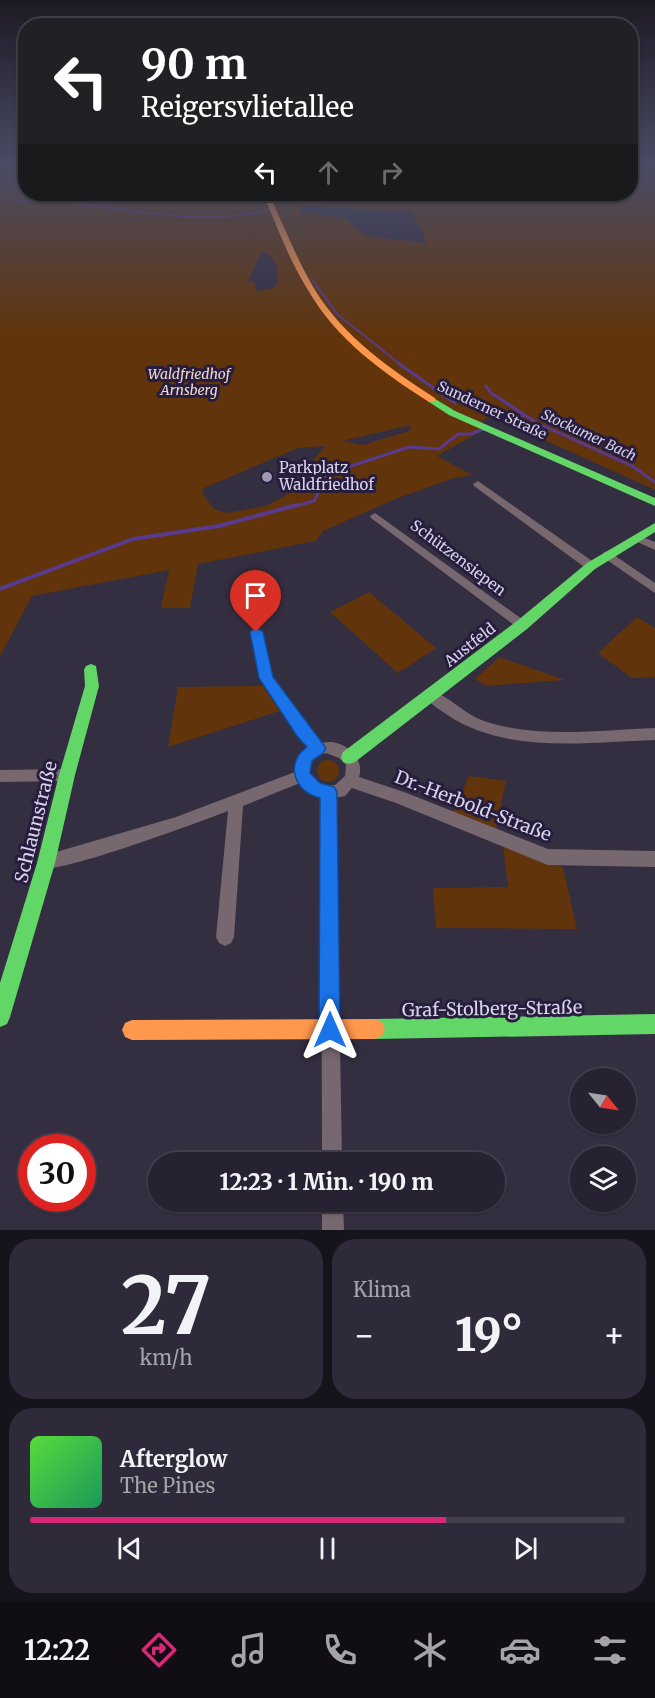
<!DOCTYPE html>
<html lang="de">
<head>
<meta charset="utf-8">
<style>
	:root { --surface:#272231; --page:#2f2a39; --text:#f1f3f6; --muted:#a4a4ab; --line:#433f4d; --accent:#db2777 }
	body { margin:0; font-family:Merriweather,serif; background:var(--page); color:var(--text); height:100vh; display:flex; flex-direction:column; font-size:22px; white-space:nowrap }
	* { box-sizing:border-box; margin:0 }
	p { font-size:20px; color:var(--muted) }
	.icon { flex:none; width:33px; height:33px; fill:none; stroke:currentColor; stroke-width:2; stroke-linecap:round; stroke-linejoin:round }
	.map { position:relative; height:1230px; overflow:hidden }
	.sheet { display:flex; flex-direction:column; gap:9px; padding:9px; background:#15131b; flex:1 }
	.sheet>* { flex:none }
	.guide { position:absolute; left:18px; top:18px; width:620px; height:183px; border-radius:24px; box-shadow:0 2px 4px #0004,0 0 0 2px var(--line); background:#202124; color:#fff; overflow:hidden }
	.needle { width:39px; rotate:120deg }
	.tools { position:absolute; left:570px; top:1068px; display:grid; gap:12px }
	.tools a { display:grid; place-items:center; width:66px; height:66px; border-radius:50%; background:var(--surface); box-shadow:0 2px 4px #0004,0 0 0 2px var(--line); font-size:30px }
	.speed { position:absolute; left:18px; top:1134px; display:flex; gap:12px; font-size:30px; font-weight:700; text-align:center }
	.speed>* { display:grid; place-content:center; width:78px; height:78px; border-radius:50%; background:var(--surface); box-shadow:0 2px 4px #0004,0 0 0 2px var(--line); line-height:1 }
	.speed .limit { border:9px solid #d22; background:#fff; color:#111 }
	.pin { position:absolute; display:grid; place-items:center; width:51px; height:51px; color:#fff; margin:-62px -26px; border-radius:50% 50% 50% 0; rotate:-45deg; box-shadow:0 0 6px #0007 }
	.pin .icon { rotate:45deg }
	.me { position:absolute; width:66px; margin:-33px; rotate:0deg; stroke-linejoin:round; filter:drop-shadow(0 0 4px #0008) }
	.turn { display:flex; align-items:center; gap:21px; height:126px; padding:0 24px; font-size:27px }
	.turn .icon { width:78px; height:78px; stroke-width:2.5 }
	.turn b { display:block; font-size:42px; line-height:51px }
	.lanes { display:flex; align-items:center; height:57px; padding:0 24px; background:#0003; justify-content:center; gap:30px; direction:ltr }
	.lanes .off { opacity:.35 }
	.big { font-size:45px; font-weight:800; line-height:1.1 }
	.sheet .widget { flex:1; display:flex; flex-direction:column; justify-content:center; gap:9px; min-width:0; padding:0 21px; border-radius:24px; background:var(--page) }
	.sheet .dial { align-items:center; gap:0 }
	.dial b { font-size:78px; line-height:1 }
	.song { display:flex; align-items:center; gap:18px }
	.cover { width:72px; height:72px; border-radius:9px; background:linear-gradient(135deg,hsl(110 70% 55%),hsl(150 70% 35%)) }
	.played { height:6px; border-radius:3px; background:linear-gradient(90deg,var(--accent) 70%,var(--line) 70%) }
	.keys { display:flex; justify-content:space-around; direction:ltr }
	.heat { display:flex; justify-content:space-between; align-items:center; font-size:33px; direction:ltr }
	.sheet .tiles { flex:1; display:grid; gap:9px; grid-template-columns:1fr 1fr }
	.widget:last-child { grid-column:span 2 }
	.trip { position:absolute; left:148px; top:1152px; width:357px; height:60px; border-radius:30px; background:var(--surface); box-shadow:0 2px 4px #0004,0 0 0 2px var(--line); font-weight:800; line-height:60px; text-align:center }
	.menu { display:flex; height:96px; justify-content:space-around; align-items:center; background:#100e14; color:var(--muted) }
	.menu .icon { width:42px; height:42px }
	.menu .selected { color:var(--accent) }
	.menu b { font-size:27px; color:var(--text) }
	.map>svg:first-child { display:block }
</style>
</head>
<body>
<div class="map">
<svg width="655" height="1230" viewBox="0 0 655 1230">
	<rect width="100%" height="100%" fill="#342e41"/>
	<path fill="#61340b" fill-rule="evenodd" d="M0,166H25L26,194H630V166H655V490L509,424L496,415L483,420L478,433L437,456L472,475L454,478L398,498L323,531L316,541L198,564L190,608H161L169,570L32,596L0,656ZM301,206L411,212L428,243L365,236L346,218L299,212ZM261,253H268L277,266L278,283L273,288L257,291L254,282L248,281ZM411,425L409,431L363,445L342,441ZM326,446L310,464L300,482L282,498L265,506L227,513L214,509L202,493L204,488L298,448Z
		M369,592L436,648L398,673L330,612Z
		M637,617L655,628V677L632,678L598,653Z
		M499,657L565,680L486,686L475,679Z
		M263,686L280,711L168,747L178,687Z
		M317 771a11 11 0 1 1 22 0a11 11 0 1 1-22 0Z
		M469,776L506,781L496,829L453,812Z
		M503,846L547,864L563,867L577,929L436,928L433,888L508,887Z"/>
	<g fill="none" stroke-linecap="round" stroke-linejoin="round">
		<path stroke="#583a8f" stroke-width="1.5" d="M0,198C24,203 49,200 73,203C139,211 204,226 270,210
			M305,203L348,195L362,197"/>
		<path stroke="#583a8f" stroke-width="2" d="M312,279L337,314L400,364"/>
		<path stroke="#583a8f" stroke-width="3" d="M398,363L455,403
			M486,386L491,393L537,423L632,466L655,482
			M499,420L524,415
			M333,472L409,447L439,449L458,434H471L483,429
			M292,507L314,501L328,473L332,472"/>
		<path stroke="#583a8f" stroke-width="4" d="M0,589L133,539L219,526L297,505"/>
		<path fill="#776870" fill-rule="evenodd" d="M478,481L595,563L597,566L595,569H587L474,486L473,484Z
			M375,513L526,622L528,625L526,628H518L371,518L370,516Z
			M637,535L655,542V550L633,540L632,538Z
			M608,551L655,583V593L604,558L602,555L604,552Z
			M256,627L260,629L262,632L272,677L308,728L322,743C341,737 366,757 359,777L404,792L548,849L655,851V867L548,865L396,803L352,788L345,796L336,798L342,1162H322L321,797L311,794L300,783L243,806L234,937L231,943L225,946L219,943L216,937L228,811C202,821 58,875 40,868L38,863L40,858L46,855L176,817L295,772C295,762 298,752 308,747L298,736L259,678L250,632L252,629ZM326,753L339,758L346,765L345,776L335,785C312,789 295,764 326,753Z
			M432,691C449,696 464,714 484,721C537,739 600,730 655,728V740C587,742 506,755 446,714C439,709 430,704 425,696L427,692Z
			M67,769L72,771L74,775L72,779L67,781L0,782V770Z
			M322,1202H343L344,1230H322Z"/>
		<path fill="#63d668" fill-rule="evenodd" d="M432,397L455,411L655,498V506L449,415L429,402L427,400Z
			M655,523V532L595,569L527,629L355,762L349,764L343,762L341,757L343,752L517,621L587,563Z
			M91,664L96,666L99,686L75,775L55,863L10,1017L7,1024L0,1027V983L37,863L59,775L85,686L84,670L86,666Z
			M655,1014V1034L375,1039L368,1036L365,1029L368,1022L375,1019Z"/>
		<path fill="#ff974d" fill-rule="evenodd" d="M263,194H269C284,226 297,260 315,290C344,337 390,369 435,398V402H429C382,372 336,339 308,290C289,260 277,226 263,194Z
			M375,1019L382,1022L385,1029L382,1036L375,1039L132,1040L125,1037L122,1030L125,1023L132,1020Z"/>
	</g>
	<linearGradient id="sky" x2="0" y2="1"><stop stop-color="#1d1924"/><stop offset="0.49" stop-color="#4a4c65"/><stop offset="1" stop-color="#4a4c65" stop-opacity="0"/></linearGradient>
	<rect width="655" height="338" fill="url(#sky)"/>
	<path fill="#1a73e8" stroke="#114b97" stroke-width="1.5" d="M256,627L263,632L273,677L326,748L323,753L312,761L310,773L320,783L334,787L337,792L340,1030L337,1037L330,1040L322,1037L319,1030L320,798C295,793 284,763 307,747L297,736L259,678L250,632Z"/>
	<circle fill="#9f9aaf" stroke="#271d3e" stroke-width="2" cx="267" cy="477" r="6"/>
	<g text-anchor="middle" stroke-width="6" stroke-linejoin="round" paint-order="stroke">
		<g font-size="14" font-style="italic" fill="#f1d9c9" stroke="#271d3e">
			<text x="189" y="379">Waldfriedhof<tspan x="189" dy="16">Arnsberg</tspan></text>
		</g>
		<g font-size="14" fill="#d9d4ea" stroke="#271d3e">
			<text transform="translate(492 410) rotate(25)" y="5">Sunderner Straße</text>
		</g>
		<g font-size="14" font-style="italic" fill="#d8d2eb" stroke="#271d3e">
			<text transform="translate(589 435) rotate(25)" y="5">Stockumer Bach</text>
		</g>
		<g font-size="15" fill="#d9d4ea" stroke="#271d3e" text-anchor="start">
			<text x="279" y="473">Parkplatz<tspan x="279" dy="17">Waldfriedhof</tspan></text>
		</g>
		<g font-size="15" fill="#d9d4ea" stroke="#271d3e">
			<text transform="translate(458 558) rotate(37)" y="5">Schützensiepen</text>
			<text transform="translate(470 645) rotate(-38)" y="5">Austfeld</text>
		</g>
		<g font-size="18" fill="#d9d4ea" stroke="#271d3e">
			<text transform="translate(473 806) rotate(21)" y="6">Dr.-Herbold-Straße</text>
			<text transform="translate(36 822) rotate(-76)" y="6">Schlaunstraße</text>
			<text transform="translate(492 1009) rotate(-1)" y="6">Graf-Stolberg-Straße</text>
		</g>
	</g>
</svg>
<div class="tools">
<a><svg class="needle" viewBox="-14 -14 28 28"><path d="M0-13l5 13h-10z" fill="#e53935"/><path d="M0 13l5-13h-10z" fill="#a4a4ab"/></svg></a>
<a><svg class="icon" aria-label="layers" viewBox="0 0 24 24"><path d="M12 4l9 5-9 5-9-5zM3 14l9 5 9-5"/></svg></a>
</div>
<div class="speed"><div class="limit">30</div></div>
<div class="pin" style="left:256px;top:632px;background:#d93025"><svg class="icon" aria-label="arrive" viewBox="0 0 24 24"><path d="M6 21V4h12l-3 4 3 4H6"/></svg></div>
<svg class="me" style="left:330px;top:1030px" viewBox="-20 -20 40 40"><path d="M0-17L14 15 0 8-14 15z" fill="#1a73e8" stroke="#fff" stroke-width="4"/></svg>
<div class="trip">12:23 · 1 Min. · 190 m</div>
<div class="guide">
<div class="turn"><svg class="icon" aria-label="left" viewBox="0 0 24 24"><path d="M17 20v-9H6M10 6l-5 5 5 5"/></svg><div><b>90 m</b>Reigersvlietallee</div></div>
<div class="lanes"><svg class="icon" aria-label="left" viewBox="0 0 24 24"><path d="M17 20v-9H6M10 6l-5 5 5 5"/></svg><svg class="icon off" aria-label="ahead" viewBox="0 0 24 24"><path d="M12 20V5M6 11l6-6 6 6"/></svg><svg class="icon off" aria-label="right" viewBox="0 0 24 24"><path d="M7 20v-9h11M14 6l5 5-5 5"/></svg></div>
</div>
</div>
<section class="sheet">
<div class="tiles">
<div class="widget dial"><b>27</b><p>km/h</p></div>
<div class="widget"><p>Klima</p>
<div class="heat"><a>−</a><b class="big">19°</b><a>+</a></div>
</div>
<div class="widget">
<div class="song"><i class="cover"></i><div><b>Afterglow</b><p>The Pines</p></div></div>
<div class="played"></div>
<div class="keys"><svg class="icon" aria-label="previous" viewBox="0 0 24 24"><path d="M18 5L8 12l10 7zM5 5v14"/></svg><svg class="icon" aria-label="pause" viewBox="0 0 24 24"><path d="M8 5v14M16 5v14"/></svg><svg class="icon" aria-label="next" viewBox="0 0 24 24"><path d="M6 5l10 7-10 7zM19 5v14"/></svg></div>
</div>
</div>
</section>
<nav class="menu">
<b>12:22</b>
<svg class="icon selected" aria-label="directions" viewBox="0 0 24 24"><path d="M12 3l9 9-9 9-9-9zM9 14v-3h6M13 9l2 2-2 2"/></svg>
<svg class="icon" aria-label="music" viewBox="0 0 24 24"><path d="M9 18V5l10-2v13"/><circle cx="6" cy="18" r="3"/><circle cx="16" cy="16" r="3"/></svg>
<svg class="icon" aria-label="phone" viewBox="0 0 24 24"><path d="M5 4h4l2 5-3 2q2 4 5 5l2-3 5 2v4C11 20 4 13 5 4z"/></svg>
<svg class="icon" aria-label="climate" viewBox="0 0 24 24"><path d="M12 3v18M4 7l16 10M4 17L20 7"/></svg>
<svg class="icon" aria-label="car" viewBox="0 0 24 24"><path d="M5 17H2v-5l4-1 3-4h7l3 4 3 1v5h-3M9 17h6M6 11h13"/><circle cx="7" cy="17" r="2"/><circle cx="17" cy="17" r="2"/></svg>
<svg class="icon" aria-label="filters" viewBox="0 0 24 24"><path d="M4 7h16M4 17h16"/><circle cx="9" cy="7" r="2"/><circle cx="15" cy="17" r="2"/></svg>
</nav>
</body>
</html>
